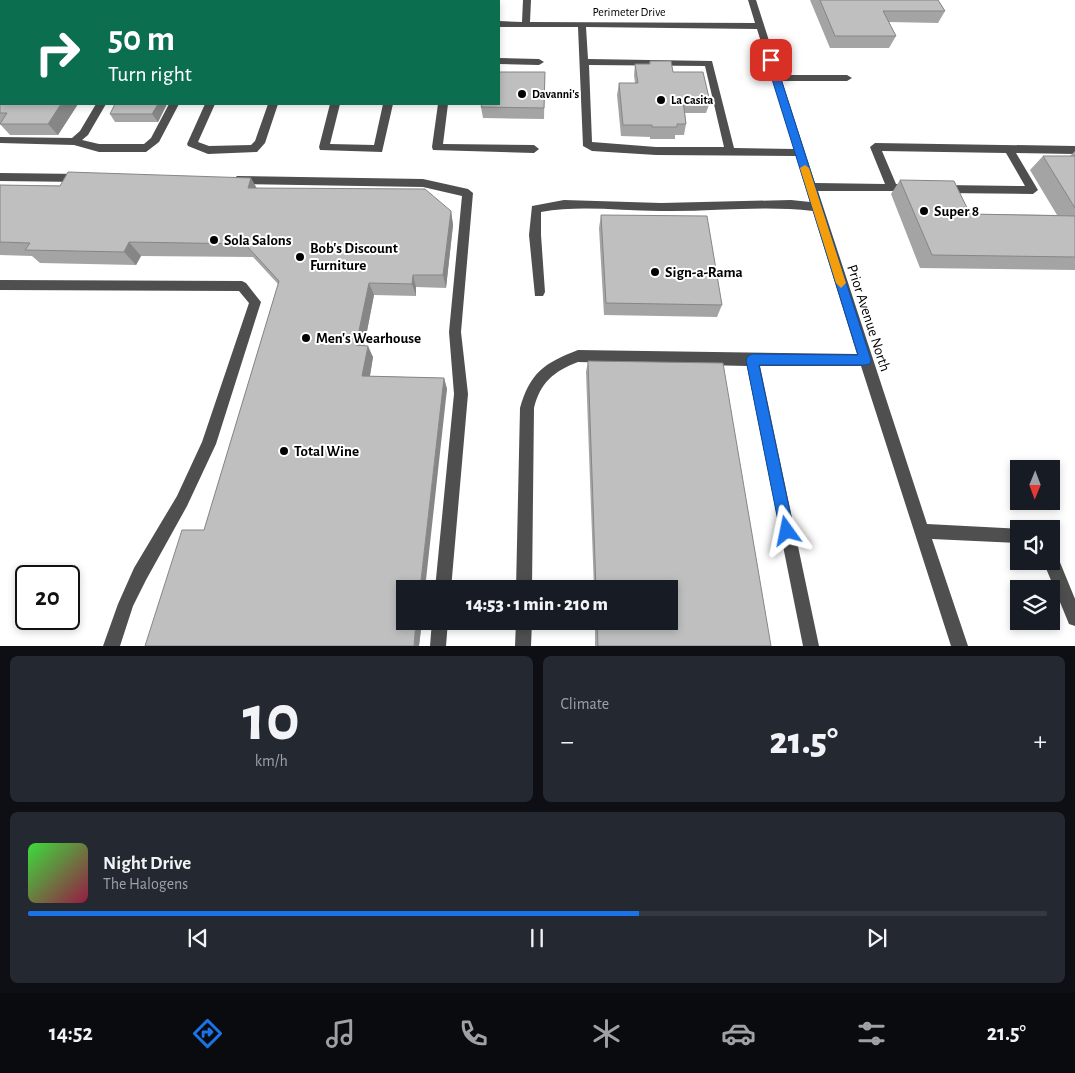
<!DOCTYPE html>
<html lang="en">
<head>
<meta charset="utf-8">
<style>
	:root { --surface:#171b24; --page:#242831; --text:#f1f3f6; --muted:#9ea1a6; --line:#363941; --accent:#1a73e8 }
	body { margin:0; font-family:"Alegreya Sans",sans-serif; background:var(--page); color:var(--text); height:100vh; display:flex; flex-direction:column; font-size:19px; white-space:nowrap }
	* { box-sizing:border-box; margin:0 }
	p { font-size:16px; color:var(--muted) }
	.icon { flex:none; width:28px; height:28px; fill:none; stroke:currentColor; stroke-width:2; stroke-linecap:round; stroke-linejoin:round }
	.map { position:relative; height:646px; overflow:hidden }
	.side { display:flex; flex-direction:column; gap:10px; padding:10px; background:#0d0f14; flex:1 }
	.side>* { flex:none }
	.banner { position:absolute; left:0px; top:0px; width:500px; height:105px; box-shadow:0 2px 8px #0003; background:#0b6e4f; color:#fff; overflow:hidden }
	.needle { width:32px; rotate:181deg }
	.fabs { position:absolute; left:1010px; top:460px; display:grid; gap:10px }
	.fabs a { display:grid; place-items:center; width:50px; height:50px; border-radius:0px; background:var(--surface); box-shadow:0 2px 8px #0003; font-size:25px }
	.speed { position:absolute; left:15px; top:565px; display:flex; gap:10px; font-size:25px; font-weight:700; text-align:center }
	.speed>* { display:grid; place-content:center; width:65px; height:65px; border-radius:50%; background:var(--surface); box-shadow:0 2px 8px #0003; line-height:1 }
	.speed .limit { border:2px solid #111; border-radius:8px; background:#fff; color:#111 }
	.pin { position:absolute; display:grid; place-items:center; width:42px; height:42px; color:#fff; margin:-21px; border-radius:10px; box-shadow:0 2px 8px #0006 }
	.me { position:absolute; width:55px; margin:-28px; rotate:348deg; stroke-linejoin:round; filter:drop-shadow(0 0 4px #0008) }
	.turn { display:flex; align-items:center; gap:18px; height:105px; padding:0 25px; font-size:22px }
	.turn .icon { width:65px; height:65px; stroke-width:2.5 }
	.turn b { display:block; font-size:35px; line-height:42px }
	.big { font-size:38px; font-weight:800; line-height:1.1 }
	.side .widget { flex:1; display:flex; flex-direction:column; justify-content:center; gap:8px; min-width:0; padding:0 18px; border-radius:8px; background:var(--page) }
	.side .dial { align-items:center; gap:0 }
	.dial b { font-size:65px; line-height:1 }
	.song { display:flex; align-items:center; gap:15px }
	.cover { width:60px; height:60px; border-radius:8px; background:linear-gradient(135deg,hsl(120 70% 55%),hsl(340 70% 35%)) }
	.played { height:5px; border-radius:2px; background:linear-gradient(90deg,var(--accent) 60%,var(--line) 60%) }
	.keys { display:flex; justify-content:space-around; direction:ltr }
	.heat { display:flex; justify-content:space-between; align-items:center; font-size:28px; direction:ltr }
	.side .tiles { flex:1; display:grid; gap:10px; grid-template-columns:1fr 1fr }
	.widget:last-child { grid-column:span 2 }
	.trip { position:absolute; left:396px; top:580px; width:282px; height:50px; border-radius:0px; background:var(--surface); box-shadow:0 2px 8px #0003; font-weight:800; line-height:50px; text-align:center }
	.menu { display:flex; height:80px; justify-content:space-around; align-items:center; background:#090b0e; color:var(--muted) }
	.menu .icon { width:35px; height:35px }
	.menu .active { color:var(--accent) }
	.menu b { font-size:22px; color:var(--text) }
	.map>svg:first-child { display:block }
</style>
</head>
<body>
<div class="map">
<svg width="1075" height="646" viewBox="0 0 1075 646">
	<rect width="100%" height="100%" fill="#fff"/>
	<g fill="none" stroke-linecap="round" stroke-linejoin="round">
		<path fill="#4f4f4f" fill-rule="evenodd" d="M47,0H55L56,1H48Z
			M184,0H192V1H184Z
			M318,0H326V1H318Z
			M423,0H431V1H423Z
			M523,0H531L530,22L755,23L748,0H756L780,75H847L852,78L847,81H782L815,183L885,184L870,147L875,143L1075,146V154L1016,153L1038,190L1033,194L943,193L938,189L943,185L1025,186L1006,153L882,151L896,184L914,185L915,188L914,191H818L927,524L1022,529H1019V543L932,539L968,646H951L861,366H760L819,646H803L747,366L578,362C554,371 540,383 534,408L532,589H516L520,408C530,373 544,363 578,350L857,354L813,211C762,205 711,212 660,211C620,211 580,205 541,212V235L545,292L543,296H535L529,235L532,206L564,200L661,203L791,200L810,202L796,156L656,155L592,151L583,146L578,27H499V21L522,22ZM586,27L757,29L794,149L734,148L712,61L588,59ZM589,65L705,66L724,147H656L592,142Z
			M0,11L1,12V17H0Z
			M499,58L539,59L544,62L539,65L499,64Z
			M96,104H106L88,135L82,140L99,144H144L151,138L169,104H179L159,142L146,152H99L74,145L0,143V137L72,138L80,131Z
			M205,104H215L198,142L209,146L251,145L255,141L268,104H278L265,143L257,152L208,154L188,146L187,144Z
			M330,104H340L330,144L374,145L383,104H393L382,152L320,150L319,147Z
			M438,104H448L443,144L534,145L539,149L534,153L433,150L432,147Z
			M0,173L82,174L87,178L82,182L0,181Z
			M237,176L423,179L468,189L473,193L461,332L468,394L451,589H435L454,394L449,332L462,196L423,187L237,184L232,180Z
			M0,280L242,281L246,283L261,302L216,444L187,506L146,580L133,606L120,646H103L118,604L134,568L177,496L202,442L249,303L239,291L0,290Z
			M1051,553L1057,555L1075,599V626L1069,624L1043,561H1051Z
			M432,621H448L446,646H430Z
			M516,621H532L531,646H515Z"/>
	</g>
	<path fill="#a4a4a4" d="M810,0H938L945,11L938,23L889,22L896,36L889,48H830Z
		M0,15L1,104H78L58,135H10L0,124Z
		M650,61L673,72L710,102L706,113H685L686,124L684,135H675V139H650V137L621,136L617,95L619,83H635L634,75L635,64H649Z
		M545,72L544,119L483,118L481,107Z
		M167,104L158,122H115L110,114Z
		M1075,151V270L920,268L891,194L900,180L970,214L1057,215L1030,170L1043,156H1070Z
		M0,185L256,188L451,211L453,225L446,288L416,287V296L374,295L364,346L373,357L370,376L444,378L447,389L405,621H422L419,646L204,530L278,284L253,257L141,256L136,265L40,263L32,256L0,255Z
		M601,215L722,305L717,317L604,315L599,228Z
		M588,361L771,646H595V621H670V589H594L586,372Z"/>
	<path fill="#868686" d="M1,52V75L0,73V53Z
		M61,104H78L58,135L48,124Z
		M158,104H167L158,122L152,114Z
		M251,178L259,192L248,188Z
		M451,211L453,225L446,288L443,275Z
		M129,242L141,256L136,265L124,252Z
		M413,275L416,287V296L412,284Z
		M369,283L374,295L362,357L356,345Z
		M368,346L373,357L368,387L362,376Z
		M444,378L447,389L425,589H420Z
		M416,621H422L419,646H414Z"/>
	<path fill="#bfbfbf" stroke="#868686" d="M820,0H938L945,11H883L896,36H835Z
		M0,15H1V52L0,53Z
		M650,61H671L673,72H703L710,102L683,101L686,124H677V127H652V125H623L619,83H638L635,64H650Z
		M0,64H1V104H61L48,124H0L7,113H0Z
		M499,72H545L544,108L481,107L482,104H499Z
		M115,104H158L152,114H110Z
		M1043,156H1075V208Z
		M68,172L251,178L248,188L425,189L451,211L443,275H413L412,284L369,283L356,345L368,346L362,376L444,378L420,589H405V621H416L414,646H145L182,530H204L279,281L245,244L129,242L124,252L25,250L30,243L0,242V185L60,186Z
		M900,180L954,181L970,214L1075,216V257L932,255Z
		M601,215L707,216L722,305L606,303Z
		M588,361L723,363L771,646H598L597,621H670V589H596Z"/>
	<path fill="#1a73e8" stroke="#114b97" d="M771,58L775,60L871,360L870,364L865,365H759L794,531L792,536L787,538L782,536L780,531L746,360L748,356L752,354L858,355L766,60Z"/>
	<path fill="#f59e0b" d="M805,165L809,168L846,283L841,288L836,283L800,168Z"/>
	<g fill="#000" stroke="#fff" stroke-width="2">
		<circle cx="522" cy="94" r="5"/>
		<circle cx="661" cy="100" r="5"/>
		<circle cx="924" cy="211" r="5"/>
		<circle cx="214" cy="240" r="5"/>
		<circle cx="300" cy="257" r="5"/>
		<circle cx="655" cy="272" r="5"/>
		<circle cx="306" cy="338" r="5"/>
		<circle cx="284" cy="451" r="5"/>
	</g>
	<g text-anchor="middle" stroke-width="4" stroke-linejoin="round" paint-order="stroke">
		<g font-size="12" fill="#000" stroke="#fff">
			<text x="629" y="16">Perimeter Drive</text>
		</g>
		<g font-size="12" font-weight="bold" fill="#000" stroke="#fff" text-anchor="start">
			<text x="532" y="98">Davanni's</text>
			<text x="671" y="104">La Casita</text>
		</g>
		<g font-size="15" font-weight="bold" fill="#000" stroke="#fff" text-anchor="start">
			<text x="934" y="216">Super 8</text>
			<text x="224" y="245">Sola Salons</text>
			<text x="310" y="253">Bob's Discount<tspan x="310" dy="17">Furniture</tspan></text>
			<text x="665" y="277">Sign-a-Rama</text>
			<text x="316" y="343">Men's Wearhouse</text>
			<text x="294" y="456">Total Wine</text>
		</g>
		<g font-size="15" fill="#000" stroke="#fff">
			<text transform="translate(869 318) rotate(72)" y="5">Prior Avenue North</text>
		</g>
	</g>
</svg>
<div class="fabs">
<a><svg class="needle" viewBox="-14 -14 28 28"><path d="M0-13l5 13h-10z" fill="#e53935"/><path d="M0 13l5-13h-10z" fill="#9ea1a6"/></svg></a>
<a><svg class="icon" aria-label="sound" viewBox="0 0 24 24"><path d="M4 9h4l5-4v14l-5-4H4zM17 9q2 3 0 6"/></svg></a>
<a><svg class="icon" aria-label="layers" viewBox="0 0 24 24"><path d="M12 4l9 5-9 5-9-5zM3 14l9 5 9-5"/></svg></a>
</div>
<div class="speed"><div class="limit">20</div></div>
<div class="pin" style="left:771px;top:60px;background:#d93025"><svg class="icon" aria-label="arrive" viewBox="0 0 24 24"><path d="M6 21V4h12l-3 4 3 4H6"/></svg></div>
<svg class="me" style="left:787px;top:531px" viewBox="-20 -20 40 40"><path d="M0-17L14 15 0 8-14 15z" fill="#1a73e8" stroke="#fff" stroke-width="4"/></svg>
<div class="trip">14:53 · 1 min · 210 m</div>
<div class="banner">
<div class="turn"><svg class="icon" aria-label="right" viewBox="0 0 24 24"><path d="M7 20v-9h11M14 6l5 5-5 5"/></svg><div><b>50 m</b>Turn right</div></div>
</div>
</div>
<section class="side">
<div class="tiles">
<div class="widget dial"><b>10</b><p>km/h</p></div>
<div class="widget"><p>Climate</p>
<div class="heat"><a>−</a><b class="big">21.5°</b><a>+</a></div>
</div>
<div class="widget">
<div class="song"><i class="cover"></i><div><b>Night Drive</b><p>The Halogens</p></div></div>
<div class="played"></div>
<div class="keys"><svg class="icon" aria-label="previous" viewBox="0 0 24 24"><path d="M18 5L8 12l10 7zM5 5v14"/></svg><svg class="icon" aria-label="pause" viewBox="0 0 24 24"><path d="M8 5v14M16 5v14"/></svg><svg class="icon" aria-label="next" viewBox="0 0 24 24"><path d="M6 5l10 7-10 7zM19 5v14"/></svg></div>
</div>
</div>
</section>
<nav class="menu">
<b>14:52</b>
<svg class="icon active" aria-label="directions" viewBox="0 0 24 24"><path d="M12 3l9 9-9 9-9-9zM9 14v-3h6M13 9l2 2-2 2"/></svg>
<svg class="icon" aria-label="music" viewBox="0 0 24 24"><path d="M9 18V5l10-2v13"/><circle cx="6" cy="18" r="3"/><circle cx="16" cy="16" r="3"/></svg>
<svg class="icon" aria-label="phone" viewBox="0 0 24 24"><path d="M5 4h4l2 5-3 2q2 4 5 5l2-3 5 2v4C11 20 4 13 5 4z"/></svg>
<svg class="icon" aria-label="climate" viewBox="0 0 24 24"><path d="M12 3v18M4 7l16 10M4 17L20 7"/></svg>
<svg class="icon" aria-label="car" viewBox="0 0 24 24"><path d="M5 17H2v-5l4-1 3-4h7l3 4 3 1v5h-3M9 17h6M6 11h13"/><circle cx="7" cy="17" r="2"/><circle cx="17" cy="17" r="2"/></svg>
<svg class="icon" aria-label="filters" viewBox="0 0 24 24"><path d="M4 7h16M4 17h16"/><circle cx="9" cy="7" r="2"/><circle cx="15" cy="17" r="2"/></svg>
<b>21.5°</b>
</nav>
</body>
</html>
